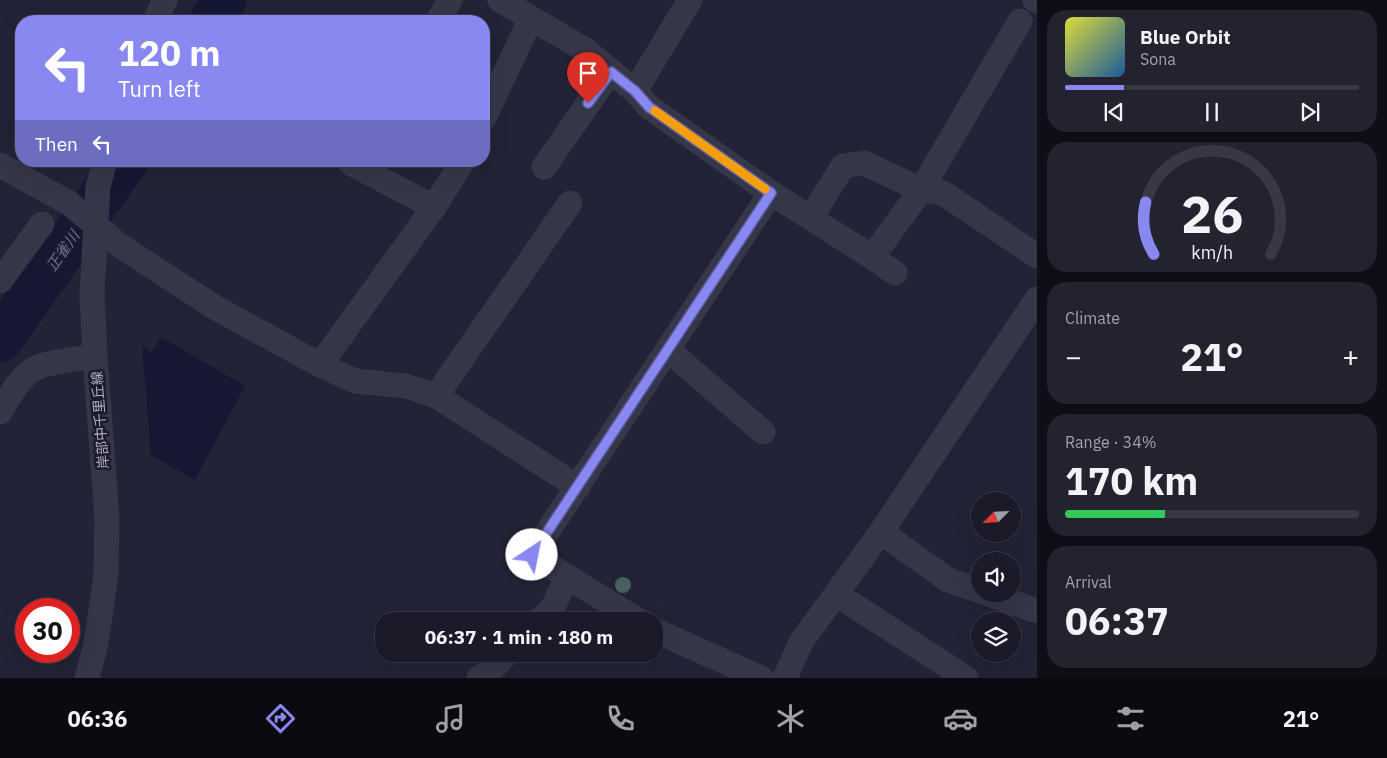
<!DOCTYPE html>
<html lang="en">
<head>
<meta charset="utf-8">
<style>
	:root { --surface:#1a1a28; --page:#232330; --text:#f1f3f6; --muted:#9fa1a8; --line:#383845; --accent:#8888f0 }
	body { margin:0; font-family:"IBM Plex Sans","Noto Sans JP",sans-serif; background:var(--page); color:var(--text); height:100vh; display:flex; flex-direction:column; font-size:19px; white-space:nowrap }
	* { box-sizing:border-box; margin:0 }
	p { font-size:16px; color:var(--muted) }
	.icon { flex:none; width:28px; height:28px; fill:none; stroke:currentColor; stroke-width:2; stroke-linecap:round; stroke-linejoin:round }
	.map { position:relative; flex:1; overflow:hidden }
	.sheet { display:flex; flex-direction:column; gap:10px; padding:10px; background:#0e0e16; width:350px }
	.sheet>* { flex:none }
	.top-card { position:absolute; left:15px; top:15px; width:475px; height:152px; border-radius:20px; box-shadow:0 5px 20px #0002,0 0 0 1px var(--line); background:#8888f0; color:#fff; overflow:hidden }
	.needle { width:32px; rotate:246deg }
	.controls { position:absolute; left:971px; top:492px; display:grid; gap:10px }
	.controls a { display:grid; place-items:center; width:50px; height:50px; border-radius:50%; background:var(--surface); box-shadow:0 5px 20px #0002,0 0 0 1px var(--line); font-size:25px }
	.speed { position:absolute; left:15px; top:598px; display:flex; gap:10px; font-size:25px; font-weight:700; text-align:center }
	.speed>* { display:grid; place-content:center; width:65px; height:65px; border-radius:50%; background:var(--surface); box-shadow:0 5px 20px #0002,0 0 0 1px var(--line); line-height:1 }
	.speed .limit { border:8px solid #d22; background:#fff; color:#111 }
	.pin { position:absolute; display:grid; place-items:center; width:42px; height:42px; color:#fff; margin:-51px -21px; border-radius:50% 50% 50% 0; rotate:-45deg; box-shadow:0 0 5px #0007 }
	.pin .icon { rotate:45deg }
	.me { position:absolute; width:55px; margin:-28px; rotate:34deg; stroke-linejoin:round; filter:drop-shadow(0 0 4px #0008) }
	.turn { display:flex; align-items:center; gap:18px; height:105px; padding:0 20px; font-size:22px }
	.turn .icon { width:65px; height:65px; stroke-width:2.5 }
	.turn b { display:block; font-size:35px; line-height:42px }
	.then { display:flex; align-items:center; height:48px; padding:0 20px; background:#0003; gap:10px; font-size:19px }
	.big { font-size:38px; font-weight:700; line-height:1.1 }
	.sheet .tile { flex:1; display:flex; flex-direction:column; justify-content:center; gap:8px; min-width:0; padding:0 18px; border-radius:20px; background:var(--page) }
	.sheet .dial { align-items:center; gap:0 }
	.dial svg { height:130px; overflow:visible; fill:none; stroke:var(--line); stroke-width:7; stroke-linecap:round; text-anchor:middle }
	.dial text { fill:var(--text); stroke:none }
	.song { display:flex; align-items:center; gap:15px }
	.cover { width:60px; height:60px; border-radius:8px; background:linear-gradient(135deg,hsl(60 70% 55%),hsl(210 70% 35%)) }
	.played { height:5px; border-radius:2px; background:linear-gradient(90deg,var(--accent) 20%,var(--line) 20%) }
	.keys { display:flex; justify-content:space-around; direction:ltr }
	.heat { display:flex; justify-content:space-between; align-items:center; font-size:28px; direction:ltr }
	.charge { height:8px; border-radius:4px; background:linear-gradient(90deg,#34c759 34%,var(--line) 0) }
	.trip { position:absolute; left:375px; top:612px; width:288px; height:50px; border-radius:20px; background:var(--surface); box-shadow:0 5px 20px #0002,0 0 0 1px var(--line); font-weight:700; line-height:50px; text-align:center }
	.tab-bar { display:flex; height:80px; justify-content:space-around; align-items:center; background:#0a0a10; color:var(--muted) }
	.tab-bar .icon { width:35px; height:35px }
	.tab-bar .selected { color:var(--accent) }
	.tab-bar b { font-size:22px; color:var(--text) }
	main { display:flex; flex:1; min-height:0 }
	.map>svg:first-child { display:block }
</style>
</head>
<body>
<main>
<div class="map">
<svg width="1037" height="678" viewBox="0 0 1037 678">
	<rect width="100%" height="100%" fill="#222336"/>
	<path fill="#161733" d="M161,337L245,386L195,480L151,455L142,346L152,352Z"/>
	<g fill="none" stroke-linecap="round" stroke-linejoin="round">
		<path stroke="#161733" stroke-width="45" d="M212,21L224,0
			M0,340L126,161"/>
		<path stroke="#353647" stroke-width="25" d="M500,0L584,49L635,91L649,107L771,193L872,257L921,190L943,193L1037,256
			M1035,0L1037,1
			M155,21L165,0
			M438,21L450,0
			M635,91L690,0
			M484,118L531,18
			M350,163L434,207
			M0,165L69,203L119,245L216,308L320,365L355,381L406,386L436,396L578,487
			M544,167L611,71
			M811,217L843,166L864,163L921,190L1020,21
			M872,257L895,273
			M0,281L42,224
			M668,350L763,432
			M320,365L434,207L463,161
			M436,396L570,203
			M0,412C9,397 18,379 34,369C43,363 82,358 95,356
			M881,532L948,580L980,591
			M836,594L966,678
			M988,594L1037,611
			M539,621L553,607L567,577
			M639,621L532,555L771,193
			M654,630L761,678
			M87,678L96,643L106,575L107,518L95,356L92,294L98,187L105,161
			M479,678L490,671L507,654
			M785,678L801,642L881,532L1037,299"/>
	</g>
	<circle fill="#496060" cx="623" cy="585" r="8"/>
	<g fill="none" stroke-linecap="round" stroke-linejoin="round">
		<g stroke="#58589c" stroke-width="12">
			<path id="route" d="M532,555L771,193L649,107L635,91L611,72L588,103"/>
		</g>
		<use href="#route" stroke="#8888f0" stroke-width="9"/>
		<path stroke="#f59e0b" stroke-width="9" d="M655,111L765,189"/>
	</g>
	<g text-anchor="middle" stroke-width="5" stroke-linejoin="round" paint-order="stroke">
		<g font-size="14" fill="#b0b0c3" stroke="#1b1b2b">
			<text transform="translate(100 420) rotate(-94)" y="5">岸部中千里丘線</text>
		</g>
		<g font-size="15" font-style="italic" fill="#6b6da0" stroke="#1b1b2b">
			<text transform="translate(63 251) rotate(-55)" y="5">正雀川</text>
		</g>
	</g>
</svg>
<div class="controls">
<a><svg class="needle" viewBox="-14 -14 28 28"><path d="M0-13l5 13h-10z" fill="#e53935"/><path d="M0 13l5-13h-10z" fill="#9fa1a8"/></svg></a>
<a><svg class="icon" aria-label="sound" viewBox="0 0 24 24"><path d="M4 9h4l5-4v14l-5-4H4zM17 9q2 3 0 6"/></svg></a>
<a><svg class="icon" aria-label="layers" viewBox="0 0 24 24"><path d="M12 4l9 5-9 5-9-5zM3 14l9 5 9-5"/></svg></a>
</div>
<div class="speed"><div class="limit">30</div></div>
<div class="pin" style="left:588px;top:103px;background:#d93025"><svg class="icon" aria-label="arrive" viewBox="0 0 24 24"><path d="M6 21V4h12l-3 4 3 4H6"/></svg></div>
<svg class="me" style="left:532px;top:555px" viewBox="-20 -20 40 40"><circle r="19" fill="#fff"/><path d="M0-13L10 11 0 6-10 11z" fill="#8888f0"/></svg>
<div class="trip">06:37 · 1 min · 180 m</div>
<div class="top-card">
<div class="turn"><svg class="icon" aria-label="left" viewBox="0 0 24 24"><path d="M17 20v-9H6M10 6l-5 5 5 5"/></svg><div><b>120 m</b>Turn left</div></div>
<div class="then">Then<svg class="icon" aria-label="left" viewBox="0 0 24 24"><path d="M17 20v-9H6M10 6l-5 5 5 5"/></svg></div>
</div>
</div>
<section class="sheet">
<div class="tile">
<div class="song"><i class="cover"></i><div><b>Blue Orbit</b><p>Sona</p></div></div>
<div class="played"></div>
<div class="keys"><svg class="icon" aria-label="previous" viewBox="0 0 24 24"><path d="M18 5L8 12l10 7zM5 5v14"/></svg><svg class="icon" aria-label="pause" viewBox="0 0 24 24"><path d="M8 5v14M16 5v14"/></svg><svg class="icon" aria-label="next" viewBox="0 0 24 24"><path d="M6 5l10 7-10 7zM19 5v14"/></svg></div>
</div>
<div class="tile dial"><svg viewBox="0 0 100 80">
<path d="M14 69A42 42 0 1 1 86 69"/>
<path d="M14 69A42 42 0 0 1 9 37" stroke="#8888f0"/>
<text x="50" y="56" font-size="32" font-weight="700">26</text>
<text x="50" y="72" font-size="11">km/h</text>
</svg></div>
<div class="tile"><p>Climate</p>
<div class="heat"><a>−</a><b class="big">21°</b><a>+</a></div>
</div>
<div class="tile"><p>Range · 34%</p><b class="big">170 km</b><div class="charge"></div></div>
<div class="tile"><p>Arrival</p><b class="big">06:37</b></div>
</section>
</main>
<nav class="tab-bar">
<b>06:36</b>
<svg class="icon selected" aria-label="directions" viewBox="0 0 24 24"><path d="M12 3l9 9-9 9-9-9zM9 14v-3h6M13 9l2 2-2 2"/></svg>
<svg class="icon" aria-label="music" viewBox="0 0 24 24"><path d="M9 18V5l10-2v13"/><circle cx="6" cy="18" r="3"/><circle cx="16" cy="16" r="3"/></svg>
<svg class="icon" aria-label="phone" viewBox="0 0 24 24"><path d="M5 4h4l2 5-3 2q2 4 5 5l2-3 5 2v4C11 20 4 13 5 4z"/></svg>
<svg class="icon" aria-label="climate" viewBox="0 0 24 24"><path d="M12 3v18M4 7l16 10M4 17L20 7"/></svg>
<svg class="icon" aria-label="car" viewBox="0 0 24 24"><path d="M5 17H2v-5l4-1 3-4h7l3 4 3 1v5h-3M9 17h6M6 11h13"/><circle cx="7" cy="17" r="2"/><circle cx="17" cy="17" r="2"/></svg>
<svg class="icon" aria-label="filters" viewBox="0 0 24 24"><path d="M4 7h16M4 17h16"/><circle cx="9" cy="7" r="2"/><circle cx="15" cy="17" r="2"/></svg>
<b>21°</b>
</nav>
</body>
</html>
